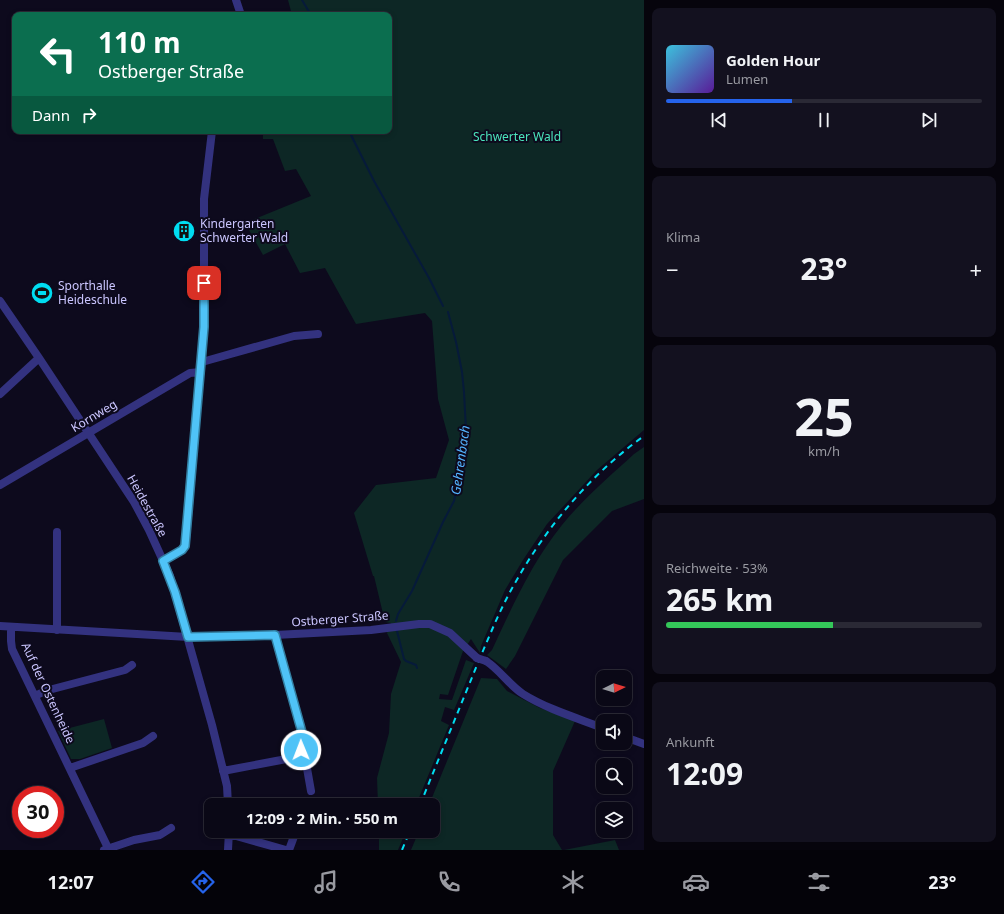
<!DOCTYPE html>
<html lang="de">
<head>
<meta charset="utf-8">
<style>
	:root { --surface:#0a0816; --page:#13111f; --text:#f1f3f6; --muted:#999aa1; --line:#2a2935; --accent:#2563eb }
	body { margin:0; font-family:"Noto Sans",sans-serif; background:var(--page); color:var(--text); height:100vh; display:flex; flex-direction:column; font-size:15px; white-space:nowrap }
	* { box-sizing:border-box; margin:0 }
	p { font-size:13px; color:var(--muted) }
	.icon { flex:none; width:22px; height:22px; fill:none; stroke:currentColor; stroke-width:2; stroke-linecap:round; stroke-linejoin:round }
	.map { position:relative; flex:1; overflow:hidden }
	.sheet { display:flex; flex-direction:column; gap:8px; padding:8px; background:#06040c; width:360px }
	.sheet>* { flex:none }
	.guide { position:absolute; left:12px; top:12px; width:380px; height:122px; border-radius:8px; box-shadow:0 2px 6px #0003,0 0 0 1px var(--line); background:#0b6e4f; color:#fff; overflow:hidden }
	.needle { width:26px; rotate:85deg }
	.tools { position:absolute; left:596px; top:670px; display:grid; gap:8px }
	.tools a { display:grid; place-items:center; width:36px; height:36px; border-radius:8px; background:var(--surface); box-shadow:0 2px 6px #0003,0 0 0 1px var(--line); font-size:20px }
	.speed { position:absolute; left:12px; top:786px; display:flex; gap:8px; font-size:20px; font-weight:700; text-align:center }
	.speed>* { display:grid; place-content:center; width:52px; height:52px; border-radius:50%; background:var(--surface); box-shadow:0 2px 6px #0003,0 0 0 1px var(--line); line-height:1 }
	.speed .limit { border:6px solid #d22; background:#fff; color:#111 }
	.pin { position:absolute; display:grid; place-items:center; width:34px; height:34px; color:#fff; margin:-17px; border-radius:8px; box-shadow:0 2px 6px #0006 }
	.me { position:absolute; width:44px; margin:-22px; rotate:359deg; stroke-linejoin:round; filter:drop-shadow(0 0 3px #0008) }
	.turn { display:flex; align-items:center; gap:14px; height:84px; padding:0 20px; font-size:18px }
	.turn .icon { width:52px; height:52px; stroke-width:2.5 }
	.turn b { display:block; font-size:28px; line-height:34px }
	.then { display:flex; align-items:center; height:38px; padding:0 20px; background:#0003; gap:8px; font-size:15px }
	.big { font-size:30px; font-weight:700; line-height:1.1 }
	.sheet .widget { flex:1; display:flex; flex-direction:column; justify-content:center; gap:6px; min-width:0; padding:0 14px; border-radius:8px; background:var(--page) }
	.sheet .dial { align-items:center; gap:0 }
	.dial b { font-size:52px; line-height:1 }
	.song { display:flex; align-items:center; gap:12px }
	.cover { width:48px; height:48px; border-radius:6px; background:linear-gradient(135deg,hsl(190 70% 55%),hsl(270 70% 35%)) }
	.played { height:4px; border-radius:2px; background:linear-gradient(90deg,var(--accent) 40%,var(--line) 40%) }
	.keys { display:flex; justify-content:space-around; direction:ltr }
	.heat { display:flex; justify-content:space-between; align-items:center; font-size:22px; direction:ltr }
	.charge { height:6px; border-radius:3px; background:linear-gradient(90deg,#34c759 53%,var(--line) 0) }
	.trip { position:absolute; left:204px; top:798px; width:236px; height:40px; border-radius:8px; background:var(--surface); box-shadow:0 2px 6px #0003,0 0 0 1px var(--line); font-weight:700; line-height:40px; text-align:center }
	.tabs { display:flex; height:64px; justify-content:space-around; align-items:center; background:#040309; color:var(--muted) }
	.tabs .icon { width:28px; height:28px }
	.tabs .current { color:var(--accent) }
	.tabs b { font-size:18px; color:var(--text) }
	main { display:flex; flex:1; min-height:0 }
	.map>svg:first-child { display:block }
</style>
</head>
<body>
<main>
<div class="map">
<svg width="644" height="850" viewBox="0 0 644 850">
	<rect width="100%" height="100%" fill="#0d0a1d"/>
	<path fill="#0d2725" d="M288,0H644V430L597,470L547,524L523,560L505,590L481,646L480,653L471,639L463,651L448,695L440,694L439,699L452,700L466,660L474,663L454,710L445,707L441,721L449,725L416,805H378L377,778L389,733L391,694L401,662L387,633L391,623L385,622L374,576H373L354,513L376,485L436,478L449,440L438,399L432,321L425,313L356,324L325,268L300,273L285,244L263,255L245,223L311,196L296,169L285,171L273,139H263V131H389V15H292Z
		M644,447V499L612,511L563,560L515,656L506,669L487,655L492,650C512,607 532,562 562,525C583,499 609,477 634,454Z
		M481,678L497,679L507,691L540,708L575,721L553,771V835L562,850H411L419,831H433V805H429Z
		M104,719L112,748L80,759H71L58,731Z
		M379,831H406L398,850H379Z
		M615,840L619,850H564Z"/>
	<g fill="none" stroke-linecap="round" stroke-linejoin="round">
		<path stroke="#061a3a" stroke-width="2" d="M302,0L311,15
			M351,131V135L374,181L429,278L443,306
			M396,621L398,614L412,591L443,522L454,501L458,483L466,430L464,392L462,372L456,342L448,312
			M397,631L404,659L406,661L416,665L417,668"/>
		<path stroke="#33327f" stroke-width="8" d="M236,0L241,15
			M0,301L39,358L134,502L149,530L170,576L212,725L227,786L228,805
			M202,362L294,336L318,334
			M0,394L39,358
			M0,485L190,373L201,372
			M163,561C172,556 185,552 186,541L204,327V199L212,131
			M0,626L188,637L275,635L371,630L419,624H430L450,633L477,658
			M11,627V641L12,649L108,848
			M57,630V532
			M486,661C500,670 509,685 523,694C547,709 577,718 603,728
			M35,696L45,691L125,670L132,665
			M625,737L644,744
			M301,750L305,757L311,791
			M70,768L143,743L153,736
			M223,771L292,758L301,750L303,736L275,635
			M229,834L286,850
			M104,850L134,840L160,835L171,828
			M228,850L229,831
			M289,850L296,831"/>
		<path stroke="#00ddf1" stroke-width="2" stroke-dasharray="6 5" stroke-linecap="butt" d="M420,805C439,758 458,712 477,665C489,637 500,609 515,583C547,526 591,474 644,436
			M402,850L410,831"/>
		<path stroke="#33327f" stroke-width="8" d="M477,658L486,661"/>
	</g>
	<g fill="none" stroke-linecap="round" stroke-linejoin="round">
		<g stroke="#337fa1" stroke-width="10">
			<path id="route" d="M204,283V327L185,546L182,550L163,561L175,592L188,637L275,635L303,736L301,750"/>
		</g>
		<use href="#route" stroke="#4fc3f7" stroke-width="7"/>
	</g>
	<defs>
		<g id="building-disc" transform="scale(1.15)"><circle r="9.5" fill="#00ddf1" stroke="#0d0a1d"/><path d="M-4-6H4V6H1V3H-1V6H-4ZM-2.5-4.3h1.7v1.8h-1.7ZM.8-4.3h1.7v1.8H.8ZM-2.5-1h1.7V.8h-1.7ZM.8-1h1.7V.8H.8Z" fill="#111"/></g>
		<g id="stadium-disc" transform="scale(1.15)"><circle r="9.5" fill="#00ddf1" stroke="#0d0a1d"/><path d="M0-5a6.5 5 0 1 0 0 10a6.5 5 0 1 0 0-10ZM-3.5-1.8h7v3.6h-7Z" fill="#111"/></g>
	</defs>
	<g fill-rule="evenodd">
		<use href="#building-disc" x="184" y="231"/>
		<use href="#stadium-disc" x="42" y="293"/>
	</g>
	<g text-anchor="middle" stroke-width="4" stroke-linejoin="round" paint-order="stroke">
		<g font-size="12" fill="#4be5bc" stroke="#0d0a1d">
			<text x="517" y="141">Schwerter Wald</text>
		</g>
		<g font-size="12" fill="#cbc6ff" stroke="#0d0a1d" text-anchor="start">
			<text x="200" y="228">Kindergarten<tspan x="200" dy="14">Schwerter Wald</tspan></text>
			<text x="58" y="290">Sporthalle<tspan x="58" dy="14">Heideschule</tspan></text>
		</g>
		<g font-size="12" fill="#cbc6ff" stroke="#0d0a1d">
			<text transform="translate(94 416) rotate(-31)" y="4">Kornweg</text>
			<text transform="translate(147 506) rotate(61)" y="4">Heidestraße</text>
			<text transform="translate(340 619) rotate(-4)" y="4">Ostberger Straße</text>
			<text transform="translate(48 693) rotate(65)" y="4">Auf der Ostenheide</text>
		</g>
		<g font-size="13" font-style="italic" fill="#54b3ff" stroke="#0d0a1d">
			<text transform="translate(460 460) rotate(-82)" y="5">Gehrenbach</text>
		</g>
	</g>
</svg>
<div class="tools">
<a><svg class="needle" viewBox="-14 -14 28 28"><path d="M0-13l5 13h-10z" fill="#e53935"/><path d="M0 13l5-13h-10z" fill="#999aa1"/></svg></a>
<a><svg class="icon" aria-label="sound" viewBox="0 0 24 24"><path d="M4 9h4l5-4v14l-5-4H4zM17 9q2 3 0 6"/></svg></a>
<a><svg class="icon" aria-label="search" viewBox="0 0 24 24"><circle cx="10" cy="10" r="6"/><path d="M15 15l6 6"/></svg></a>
<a><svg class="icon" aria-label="layers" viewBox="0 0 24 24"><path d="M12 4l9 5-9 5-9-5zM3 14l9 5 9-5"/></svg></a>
</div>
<div class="speed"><div class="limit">30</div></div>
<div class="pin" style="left:204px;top:283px;background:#d93025"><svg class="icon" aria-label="arrive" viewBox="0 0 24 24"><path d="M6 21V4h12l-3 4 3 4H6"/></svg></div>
<svg class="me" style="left:301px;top:750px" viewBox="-20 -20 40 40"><circle r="17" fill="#4fc3f7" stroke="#fff" stroke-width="3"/><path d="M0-11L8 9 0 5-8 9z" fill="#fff"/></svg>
<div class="trip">12:09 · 2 Min. · 550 m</div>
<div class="guide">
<div class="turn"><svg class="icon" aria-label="left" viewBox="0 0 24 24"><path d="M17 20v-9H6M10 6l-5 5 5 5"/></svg><div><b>110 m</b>Ostberger Straße</div></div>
<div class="then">Dann<svg class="icon" aria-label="right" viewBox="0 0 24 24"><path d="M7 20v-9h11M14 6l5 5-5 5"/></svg></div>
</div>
</div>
<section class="sheet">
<div class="widget">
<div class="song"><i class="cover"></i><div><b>Golden Hour</b><p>Lumen</p></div></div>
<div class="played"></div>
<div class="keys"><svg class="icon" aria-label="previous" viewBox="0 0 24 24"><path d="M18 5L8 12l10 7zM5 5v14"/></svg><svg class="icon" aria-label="pause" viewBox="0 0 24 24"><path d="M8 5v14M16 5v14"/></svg><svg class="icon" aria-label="next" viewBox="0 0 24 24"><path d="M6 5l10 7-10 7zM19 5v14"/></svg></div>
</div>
<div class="widget"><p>Klima</p>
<div class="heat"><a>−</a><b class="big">23°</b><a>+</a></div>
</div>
<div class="widget dial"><b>25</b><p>km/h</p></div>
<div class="widget"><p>Reichweite · 53%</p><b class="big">265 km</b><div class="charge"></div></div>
<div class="widget"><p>Ankunft</p><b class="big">12:09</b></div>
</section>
</main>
<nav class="tabs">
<b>12:07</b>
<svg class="icon current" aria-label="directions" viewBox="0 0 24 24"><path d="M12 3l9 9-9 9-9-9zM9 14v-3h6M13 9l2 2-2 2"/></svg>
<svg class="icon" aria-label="music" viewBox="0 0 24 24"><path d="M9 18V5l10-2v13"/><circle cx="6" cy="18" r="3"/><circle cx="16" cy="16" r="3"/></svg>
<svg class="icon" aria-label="phone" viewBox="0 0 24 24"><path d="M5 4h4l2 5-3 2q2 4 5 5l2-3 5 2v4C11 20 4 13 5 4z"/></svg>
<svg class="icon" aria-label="climate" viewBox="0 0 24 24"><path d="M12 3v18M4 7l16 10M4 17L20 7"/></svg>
<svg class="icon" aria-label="car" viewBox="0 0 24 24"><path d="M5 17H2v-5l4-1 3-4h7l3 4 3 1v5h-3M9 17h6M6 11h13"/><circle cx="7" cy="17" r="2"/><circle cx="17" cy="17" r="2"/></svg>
<svg class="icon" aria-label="filters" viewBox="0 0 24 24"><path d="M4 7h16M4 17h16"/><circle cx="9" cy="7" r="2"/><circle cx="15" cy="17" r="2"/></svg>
<b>23°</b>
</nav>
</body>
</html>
